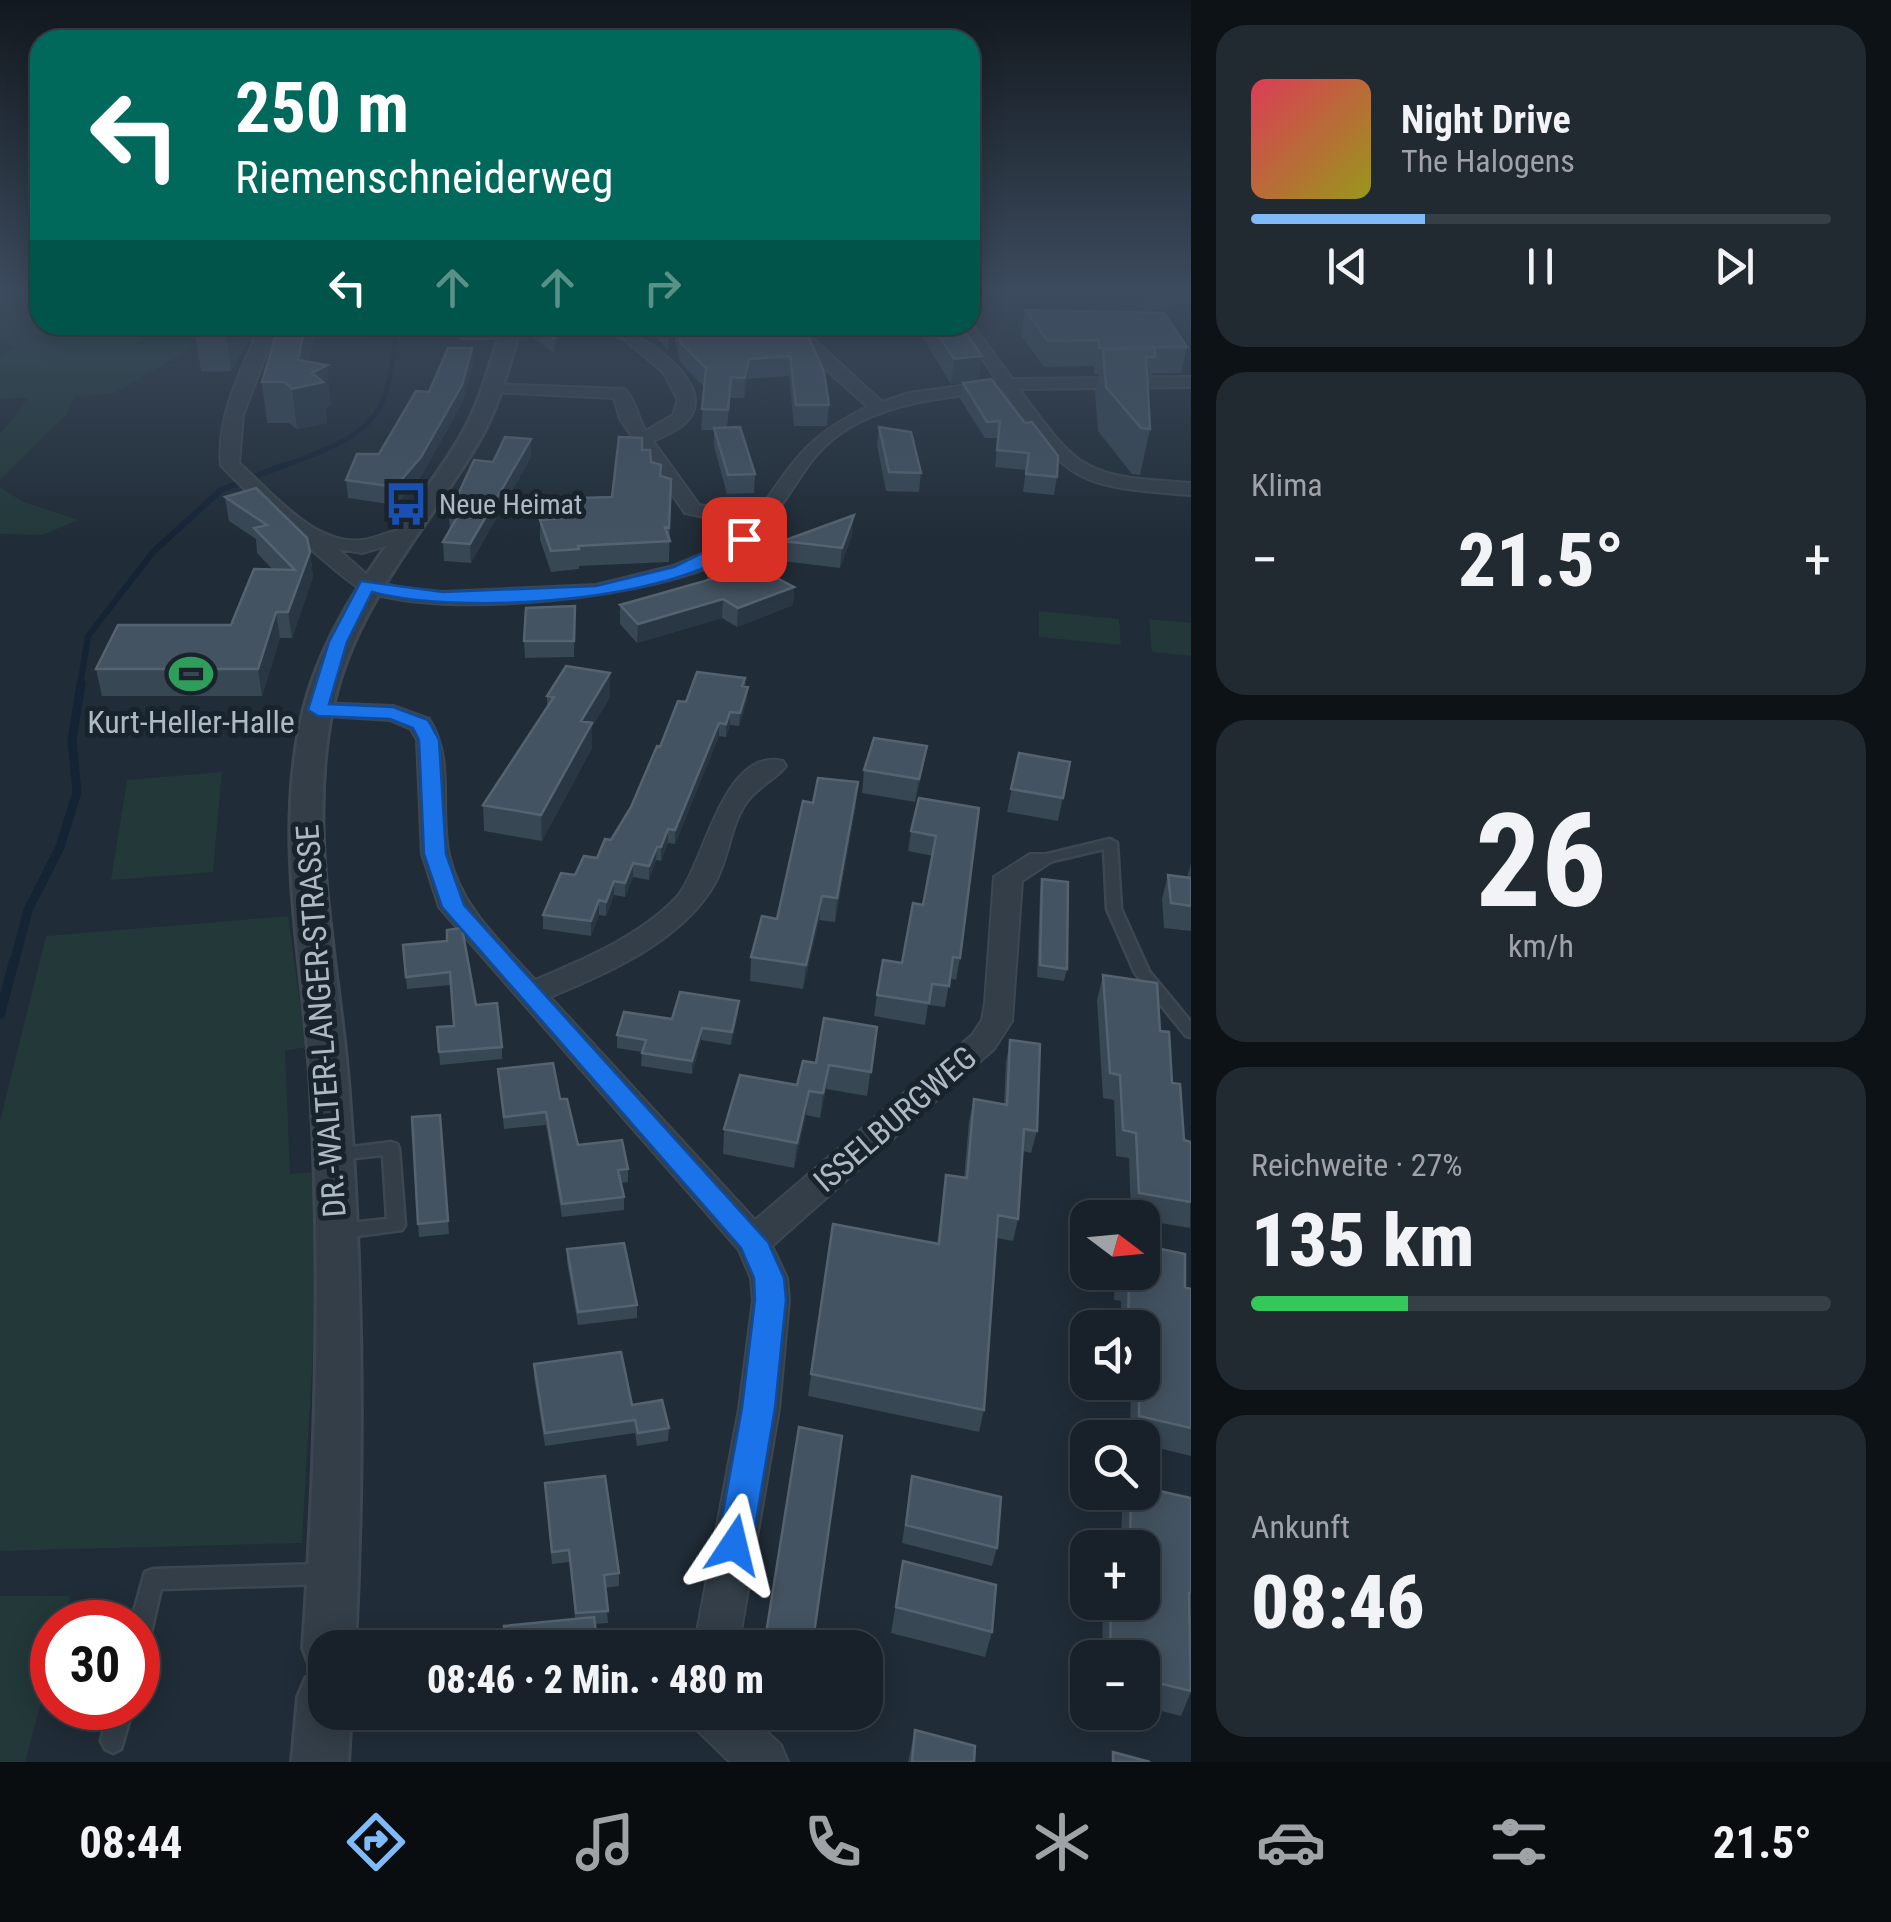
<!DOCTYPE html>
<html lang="de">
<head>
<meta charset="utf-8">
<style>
	:root { --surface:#182129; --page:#212931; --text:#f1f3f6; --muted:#9fa3a8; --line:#363e46; --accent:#7fbaf9 }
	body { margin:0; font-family:"Roboto Condensed",sans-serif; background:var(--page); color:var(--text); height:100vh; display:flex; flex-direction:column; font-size:38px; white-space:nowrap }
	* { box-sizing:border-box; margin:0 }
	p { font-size:32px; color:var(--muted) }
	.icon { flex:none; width:55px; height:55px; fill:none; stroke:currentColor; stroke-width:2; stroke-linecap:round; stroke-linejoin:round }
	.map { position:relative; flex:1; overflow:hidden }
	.sheet { display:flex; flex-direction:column; gap:25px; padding:25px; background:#0d1217; width:700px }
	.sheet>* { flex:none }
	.banner { position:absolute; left:30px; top:30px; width:950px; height:305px; border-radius:30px; box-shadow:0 5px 25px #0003,0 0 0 2px var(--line); background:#00695c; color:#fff; overflow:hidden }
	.needle { width:65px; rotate:106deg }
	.controls { position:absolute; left:1070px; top:1200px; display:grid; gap:20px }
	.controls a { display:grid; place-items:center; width:90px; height:90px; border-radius:20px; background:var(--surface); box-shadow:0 5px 25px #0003,0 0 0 2px var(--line); font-size:50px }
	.speed { position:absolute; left:30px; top:1600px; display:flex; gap:20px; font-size:50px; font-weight:700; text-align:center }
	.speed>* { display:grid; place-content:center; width:130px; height:130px; border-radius:50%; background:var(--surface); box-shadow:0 5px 25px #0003,0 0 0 2px var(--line); line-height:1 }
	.speed .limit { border:15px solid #d22; background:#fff; color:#111 }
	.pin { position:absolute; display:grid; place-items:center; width:85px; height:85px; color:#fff; margin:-42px; border-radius:20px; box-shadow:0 5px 15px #0006 }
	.me { position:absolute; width:110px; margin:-55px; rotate:10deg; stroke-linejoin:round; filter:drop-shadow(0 0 8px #0008) }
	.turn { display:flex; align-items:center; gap:35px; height:210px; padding:0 40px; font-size:45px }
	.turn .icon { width:130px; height:130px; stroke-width:2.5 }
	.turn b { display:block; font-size:70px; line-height:85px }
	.lanes { display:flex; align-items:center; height:95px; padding:0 40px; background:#0003; justify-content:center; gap:50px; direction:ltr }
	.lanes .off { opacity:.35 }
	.big { font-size:75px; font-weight:800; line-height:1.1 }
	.sheet .card { flex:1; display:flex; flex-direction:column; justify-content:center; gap:15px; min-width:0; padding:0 35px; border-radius:30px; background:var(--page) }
	.sheet .dial { align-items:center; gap:0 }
	.dial b { font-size:130px; line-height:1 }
	.song { display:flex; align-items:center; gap:30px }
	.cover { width:120px; height:120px; border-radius:15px; background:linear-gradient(135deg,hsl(350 70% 55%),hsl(60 70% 35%)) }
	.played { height:10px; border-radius:5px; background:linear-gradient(90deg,var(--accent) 30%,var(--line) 30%) }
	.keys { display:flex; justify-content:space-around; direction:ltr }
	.heat { display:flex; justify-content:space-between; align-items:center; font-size:55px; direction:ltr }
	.charge { height:15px; border-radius:8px; background:linear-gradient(90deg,#34c759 27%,var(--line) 0) }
	.trip { position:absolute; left:308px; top:1630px; width:575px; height:100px; border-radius:30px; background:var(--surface); box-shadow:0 5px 25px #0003,0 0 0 2px var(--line); font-weight:800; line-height:100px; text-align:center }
	.menu { display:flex; height:160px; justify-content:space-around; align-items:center; background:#0a0d10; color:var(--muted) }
	.menu .icon { width:70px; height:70px }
	.menu .current { color:var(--accent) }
	.menu b { font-size:45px; color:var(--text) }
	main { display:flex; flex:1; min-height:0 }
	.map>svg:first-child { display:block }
</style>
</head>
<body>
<main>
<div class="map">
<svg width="1191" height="1762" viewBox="0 0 1191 1762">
	<rect width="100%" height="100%" fill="#202c37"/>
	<path fill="#223839" d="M22,294H40V325H149L135,344H200L112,394L75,396L66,415L0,480V434L29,398L0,399V356L20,346L0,343V311Z
		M0,487L21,501L78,520L43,535L0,534Z
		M1039,611L1119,619L1121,645L1039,637Z
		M1149,619L1191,623V656L1152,652Z
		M222,772L213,872L111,880L127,780Z
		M288,916L306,1047L285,1051L290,1174L314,1172L318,1260L302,1543L0,1551V1121L46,936Z
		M0,1596H70L63,1622H52V1662L25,1762H0Z"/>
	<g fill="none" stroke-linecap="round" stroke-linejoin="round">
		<path stroke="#142435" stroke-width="5" d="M278,468C315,453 367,441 383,400C392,379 393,351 397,329L411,325"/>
		<path stroke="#142435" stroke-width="6" d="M80,686L88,636L153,552L221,490L284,465"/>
		<path stroke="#142435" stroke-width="9" d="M14,964L28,910L60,847L77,792L72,740L81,684"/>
		<path stroke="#142435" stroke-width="10" d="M0,1014L14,961"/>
		<g stroke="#3d4751" stroke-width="5">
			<path id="service" d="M1191,295V299L1150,308L1146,306Z
				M616,329L636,338L637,340L630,342L613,333V329Z
				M1110,839L1117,843L1121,909L1149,971L1191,1022V1037L1186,1036L1135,973L1107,909L1104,849L1040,864L1033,860L1035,857Z
				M391,1142L397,1144L399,1148L405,1225L402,1230L341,1238L335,1236L332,1231L335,1226L341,1224L387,1219L383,1155L335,1160L329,1158L327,1154L329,1150Z
				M323,1564L331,1567L334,1574L331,1581L323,1584L161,1589L149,1641L146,1649L138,1652V1622H131L145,1572L153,1569Z
				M109,1708H133L121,1749L113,1753L105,1749L101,1741Z"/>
		</g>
		<g stroke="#3d4751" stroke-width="4">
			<path id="minor" d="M970,321L1012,379L1191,377V387L1019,389C1081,475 1086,476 1191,483V495C1076,486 1070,485 1003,390C936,399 854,403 810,463C787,495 768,533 733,555C666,598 436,621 363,590C344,582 237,484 221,465C216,417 242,368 261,325H277L243,415L239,463C273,493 314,546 363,540C379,538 393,528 409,531V539L362,553L338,549L374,581L401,588L443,592L596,585L673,566L719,547L744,525L685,513L620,419L614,398L491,392L485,390V384L624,389C636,399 637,418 646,431L673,415L678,400L663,372L625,340L638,337C660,348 705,384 693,412C686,428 667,434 653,441L699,505L756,515C793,462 807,435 868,407L791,338L782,325H798L882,402L909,393L997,381L961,325H970Z
				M318,703L393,706L429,719C455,758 439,811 449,855C461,908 500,941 535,980C583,960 640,936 676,898C704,868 722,746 783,761L786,766C775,780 757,787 746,803C730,826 729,858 715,883C683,940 609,973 550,997L755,1220L972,1035L982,1020L985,1003L994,877L1030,854H1050L1054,860L1022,881L1012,1021L994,1049L772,1246L787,1278L789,1300L779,1409L738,1648H694L739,1409L753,1300L751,1278L739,1250L439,907L422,854L417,740L411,729L390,720L310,715L306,710Z
				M688,1712H745L781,1745L788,1762H730L695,1728Z"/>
		</g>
		<g stroke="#3d4751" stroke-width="6">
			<path id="tertiary" d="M503,325H521C509,363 500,404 480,439C428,528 353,605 332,710C306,839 340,966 349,1094C363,1279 364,1463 355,1648H325V1712H351L348,1762H292L298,1697L306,1678L322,1671L310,1666L303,1648C316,1462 322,1275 311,1089C304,962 272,831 305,705C333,601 406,527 460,438C481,403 490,363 503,325Z"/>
		</g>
		<use href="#service" fill="#333e48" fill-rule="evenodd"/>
		<use href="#minor" fill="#333e48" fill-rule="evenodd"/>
		<use href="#tertiary" fill="#333e48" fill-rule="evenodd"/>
	</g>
	<path fill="#384754" d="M1025,310L1187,347L1181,373H1152L1148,391L1150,429L1140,475L1132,474L1098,431L1095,392L1099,374H1094V366L1044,367L1021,335Z
		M257,325L231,371H201L195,332Z
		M279,325H377L374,337L314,338L309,362L331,405L326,408L327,423L297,429L289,423H267L262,382Z
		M459,325H500L494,340H460Z
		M520,325H561L554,353L532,337L520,341Z
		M643,325H670L668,350L651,332H644Z
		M675,325H794L829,405L827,426H794L789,376L748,379L744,398H730L727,428L755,474L754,493L727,494L714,446V430H701L704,387L680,362L675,339Z
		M920,325L961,326L982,356L978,380L951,384L921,335Z
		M472,348L473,364L463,401L422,475L396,505L348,498L346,480L379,454L429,392Z
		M963,383L1057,477L1054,495L1023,492L1026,470L995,467L998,438H985L960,399Z
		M879,427L921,473L919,492L886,491L877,445Z
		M531,439V457L471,563L444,561L443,542L450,530L449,514L493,462Z
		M642,450L660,477L671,479L669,562L579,566V569L551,572L540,540V520L580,517V498L612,497Z
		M225,497L310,552L313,577L292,638H280L262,696H102L96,669L231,625L273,570L257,553L256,539L229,521Z
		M852,535L840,568L782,561L783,541Z
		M707,571L794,587L793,605L737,627L722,618L637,643L620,624V605L707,581Z
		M575,606L574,657L525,658L524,641Z
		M745,678L747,700L739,726L730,725L726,737L719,736L675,844L668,843L661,861L656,860L649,880L633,877L625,897L614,895L606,916L599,915L591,936L543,929V915L575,875L597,858L611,840L631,807L660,747L686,702Z
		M547,696L610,697L592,727V748L542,841L484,831L483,805L547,707Z
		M927,746L923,769L915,802L862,793L864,770Z
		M1019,753L1070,762L1058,821L1007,812Z
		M856,805L835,922L819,920L803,989L750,981L751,957Z
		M979,808L960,958L956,980L950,978L945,1007L928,1005L925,1025L874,1016L877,995L902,963L923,905L933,856L908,851L911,831Z
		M1191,863V931L1164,928L1162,899L1168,875L1187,878Z
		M1042,879L1067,969L1064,981L1037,977L1040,891Z
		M447,941L476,1005L502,1047V1059L440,1065L437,1027L454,1026L451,985L407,989L403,945Z
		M1103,975L1160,1031L1172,1083L1184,1140L1191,1142L1190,1228L1142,1220V1218H1131L1129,1158L1116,1156L1114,1100L1103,1098L1097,1000Z
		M738,1013L731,1045L701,1040L692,1074L641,1066L642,1052L617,1048V1035L672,1019Z
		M877,1027L867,1096L826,1089L820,1118L806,1115L794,1168L723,1154L724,1129L797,1085L816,1063Z
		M1010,1040L1037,1131L1031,1153L1023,1151L1018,1219L1013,1241L997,1238L984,1410L979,1432L808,1396L833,1224L937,1244L946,1175L964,1178L969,1121L974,1099L1004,1104L1006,1062Z
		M498,1069L560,1099L578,1145L628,1169V1182L621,1183L624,1197V1210L562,1217L546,1125L504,1129Z
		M440,1115L449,1234L419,1237L418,1224Z
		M567,1249L637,1305V1318L578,1325L567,1262Z
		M1115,1272H1142L1191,1289V1456L1142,1444V1438H1130L1131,1382H1142V1328H1121V1301L1114,1300Z
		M534,1364L632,1405L669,1428L668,1441L637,1446L635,1433L545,1446L534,1377Z
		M912,1476L997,1548L992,1566L902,1543Z
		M545,1483L619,1573V1586L605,1588L608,1623L595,1624L575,1619L570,1562L552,1564Z
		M1128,1492H1142L1191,1498V1692L1181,1716L1142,1706V1658H1102L1103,1602H1142V1548H1121L1122,1510Z
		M903,1561L992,1632L985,1657L891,1633Z
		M765,1640L812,1648H765Z
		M508,1712H604V1717L509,1727Z
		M915,1730L974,1762H908Z"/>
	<path fill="#293744" d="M230,325H257L231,371L226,333Z
		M305,325H313L314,338L305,386L312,373L327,365L331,405L326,408L327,423L297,429L292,389Z
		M500,325L494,340L493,326Z
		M523,325H531L532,337L520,341V326Z
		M557,325H561L554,353V338Z
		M472,348L473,364L463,401L422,475L396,505L395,487Z
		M982,356L978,380L951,384L954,359Z
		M749,359L748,379L744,398L745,378Z
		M531,439V457L471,563L470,544Z
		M854,515L852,535L840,568L842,548Z
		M310,552L313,577L292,638L288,612Z
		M794,587L793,605L737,627L738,608Z
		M723,599L722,618L637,643L638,624Z
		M276,612L280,638L262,696L258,669Z
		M610,673V697L592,727V748L542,841L541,815L581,721Z
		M748,687L747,700L739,726L740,713Z
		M730,712V725L726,737V724Z
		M719,723V736L675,844V830Z
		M927,746L923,769L915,802L919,779Z
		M858,782L856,805L835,922L837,898Z
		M668,829V843L661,861V847Z
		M657,847L656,860L649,880V866Z
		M633,863V877L625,897V883Z
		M614,881V895L606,916V902Z
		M822,896L819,920L803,989L806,965Z
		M599,900V915L591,936V921Z
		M739,1001L738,1013L731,1045L732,1032Z
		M702,1028L701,1040L692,1074V1061Z
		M829,1065L826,1089L820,1118L823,1093Z
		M809,1091L806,1115L794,1168L797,1143Z"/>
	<path fill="#445361" stroke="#556370" stroke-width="2.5" d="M1025,310L1164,313L1187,347L1099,348L1098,340L1048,341Z
		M200,325H230L226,333L195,332Z
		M279,325H305L298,360L327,365L312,373L323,382L292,389L285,382H262Z
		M536,325H557L554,338Z
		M676,325H794L809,338L824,372L829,405H796L790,356L749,359L745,378L731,377L728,410L702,409L706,368L681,343Z
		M932,325L961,326L982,356L954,359Z
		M448,348H472L462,385L421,457L395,487L346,480L357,454H379L416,391L429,392Z
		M1103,349H1155V357H1146L1150,429L1141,428L1106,387Z
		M991,379L1025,423L1032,422L1058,456L1057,477L1026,474L1029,453L997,450L1000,421L987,422L963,383Z
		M740,427L755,474L728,475L714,428Z
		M879,427L911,432L921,473L889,472Z
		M505,437L531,439L470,544L443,542L459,514H449L474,460L493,462Z
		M619,437L642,438V450H650L651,462L661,465L660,476L671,479L669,528L665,527L670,541L578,546L579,549L551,551L540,520L585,516L580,498L612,497Z
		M256,488L307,538L310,552L288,612H276L258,669H96L118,625H231L254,569L295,570L254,528L267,525L225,497Z
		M854,515L842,548L783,541Z
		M741,559L794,587L738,608L723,599L638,624L620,605L719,577L707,571Z
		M575,606L574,641H524L526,608Z
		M566,666L610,673L581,721L592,723L541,815L483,805L554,697L547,696Z
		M697,672L745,678L742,686L748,687L740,713L730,712L726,724L719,723L675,830L668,829L661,847H657L649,866L633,863L625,883L614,881L606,902L599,900L591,921L543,915L561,873L575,875L584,856L597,858L605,839L611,840L631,807L657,746L660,747L678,701L686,702Z
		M874,738L927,746L919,779L864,770Z
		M1019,753L1070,762L1063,798L1011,789Z
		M818,778L858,782L837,898L822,896L806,965L751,957L762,916L777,919L803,801L813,803Z
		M919,798L979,808L960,958L953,957L949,986L932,984L929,1003L877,995L883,960L902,963L913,903L923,905L936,836L911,831Z
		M1168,875L1191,878V906L1171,903Z
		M1042,879L1068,882L1067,969L1040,965Z
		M462,928L476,1005L497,1003L502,1047L439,1052L437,1027L454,1026L450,972L406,977L403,945L447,941V930Z
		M1103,975L1157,983L1160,1031L1169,1032L1172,1083L1180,1084L1184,1140L1191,1142V1202L1139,1193L1136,1133L1123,1130L1120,1075L1110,1073Z
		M680,992L739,1001L732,1032L702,1028L692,1061L642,1053L646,1040L617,1035L624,1012L672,1019Z
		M824,1018L877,1027L871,1072L829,1065L823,1093L809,1091L797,1143L724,1129L740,1075L797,1085L803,1061L816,1063Z
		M1010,1040L1040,1044L1037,1131L1024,1129L1018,1219L998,1215L984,1410L811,1374L833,1224L939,1244L946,1175L967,1178L974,1099L1007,1105Z
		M553,1063L560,1099H567L578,1145L622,1140L628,1169L618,1170L624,1197L562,1204L546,1112L504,1117L498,1069Z
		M440,1115L448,1221L418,1224L412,1117Z
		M624,1243L637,1305L578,1312L567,1249Z
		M1142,1245L1185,1254V1287L1191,1289V1428L1139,1416V1382H1142V1328H1128L1129,1276L1122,1274V1272H1142Z
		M621,1352L632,1405L662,1400L669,1428L638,1433L635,1420L545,1433L534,1364Z
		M799,1427L842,1436L812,1648H798L765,1640Z
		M605,1476L619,1573L604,1575L608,1611L576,1613L569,1550L552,1552L545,1483Z
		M912,1476L1001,1497L997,1548L906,1525Z
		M1142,1487L1191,1498V1593H1189L1191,1691L1142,1679V1658H1110L1111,1602H1142V1548H1130L1131,1492H1142Z
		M903,1561L996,1585L992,1632L896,1607Z
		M594,1617L598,1648H505L504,1626Z
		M915,1730L975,1746L974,1762H912Z
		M1113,1752L1150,1762H1113Z"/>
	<linearGradient id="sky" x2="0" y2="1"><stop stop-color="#12181e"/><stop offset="0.54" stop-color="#3c4b5e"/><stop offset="1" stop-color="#3c4b5e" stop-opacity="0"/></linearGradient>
	<rect width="1191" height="541" fill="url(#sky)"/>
	<path fill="#1a73e8" stroke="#114b97" stroke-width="2.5" d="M739,535L753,539C683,603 461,616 372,592L347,642L329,704L393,707L428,720L439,740L446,854L464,905L768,1242L784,1278L786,1300L775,1408L752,1545L747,1557L734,1561L722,1557L717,1545L742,1408L755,1300L754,1278L741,1248L442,907L424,854L419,740L413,728L390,719L318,716L308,710L329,642L361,581L443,592L596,586L674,567Z"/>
	<defs>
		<g id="bus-bare" transform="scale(3.45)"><path d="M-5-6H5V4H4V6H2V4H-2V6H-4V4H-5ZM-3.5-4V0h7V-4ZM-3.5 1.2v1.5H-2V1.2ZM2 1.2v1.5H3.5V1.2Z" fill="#1a4fb4" stroke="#19232c" stroke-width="2.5" paint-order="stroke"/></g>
		<g id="stadium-bare" transform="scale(3.45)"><path d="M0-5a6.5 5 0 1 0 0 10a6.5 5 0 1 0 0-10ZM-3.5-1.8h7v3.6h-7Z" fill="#2e9e5b" stroke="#19232c" stroke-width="2.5" paint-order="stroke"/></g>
	</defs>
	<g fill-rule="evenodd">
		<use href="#bus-bare" x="406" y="504"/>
		<use href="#stadium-bare" x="191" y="674"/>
	</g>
	<g text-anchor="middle" stroke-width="10" stroke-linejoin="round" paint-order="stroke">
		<g font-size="28" fill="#adb9c5" stroke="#19232c" text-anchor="start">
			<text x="439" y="514">Neue Heimat</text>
		</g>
		<g font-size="32" fill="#adb9c5" stroke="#19232c">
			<text x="191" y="733">Kurt-Heller-Halle</text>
		</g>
		<g font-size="32" fill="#adb9c5" stroke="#19232c">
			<text transform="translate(321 1021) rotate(-94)" y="11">DR.-WALTER-LANGER-STRASSE</text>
			<text transform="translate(895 1119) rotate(-41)" y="11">ISSELBURGWEG</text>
		</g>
	</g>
</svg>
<div class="controls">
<a><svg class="needle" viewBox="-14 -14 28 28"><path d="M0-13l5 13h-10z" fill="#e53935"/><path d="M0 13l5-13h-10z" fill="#9fa3a8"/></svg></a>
<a><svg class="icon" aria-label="sound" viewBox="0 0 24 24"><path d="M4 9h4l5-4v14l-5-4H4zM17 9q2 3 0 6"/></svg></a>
<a><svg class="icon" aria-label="search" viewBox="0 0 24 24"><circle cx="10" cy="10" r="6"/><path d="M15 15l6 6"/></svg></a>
<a>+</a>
<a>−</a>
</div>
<div class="speed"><div class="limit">30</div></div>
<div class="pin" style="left:744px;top:539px;background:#d93025"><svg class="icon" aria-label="arrive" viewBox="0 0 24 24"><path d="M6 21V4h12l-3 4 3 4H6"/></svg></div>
<svg class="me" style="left:734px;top:1545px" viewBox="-20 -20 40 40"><path d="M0-17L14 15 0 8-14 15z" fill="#1a73e8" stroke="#fff" stroke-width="4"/></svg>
<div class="trip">08:46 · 2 Min. · 480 m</div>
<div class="banner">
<div class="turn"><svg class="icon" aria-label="left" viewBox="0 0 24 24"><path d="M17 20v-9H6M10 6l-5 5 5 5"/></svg><div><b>250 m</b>Riemenschneiderweg</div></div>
<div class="lanes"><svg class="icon" aria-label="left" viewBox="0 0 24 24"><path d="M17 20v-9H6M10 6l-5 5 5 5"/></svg><svg class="icon off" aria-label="ahead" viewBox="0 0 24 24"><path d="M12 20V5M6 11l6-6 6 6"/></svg><svg class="icon off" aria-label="ahead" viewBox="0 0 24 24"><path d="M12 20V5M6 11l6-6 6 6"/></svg><svg class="icon off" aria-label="right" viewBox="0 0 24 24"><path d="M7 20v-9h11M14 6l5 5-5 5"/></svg></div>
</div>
</div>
<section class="sheet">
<div class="card">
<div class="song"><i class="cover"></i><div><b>Night Drive</b><p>The Halogens</p></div></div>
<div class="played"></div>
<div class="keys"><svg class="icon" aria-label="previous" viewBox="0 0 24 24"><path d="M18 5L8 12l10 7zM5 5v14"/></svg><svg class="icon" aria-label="pause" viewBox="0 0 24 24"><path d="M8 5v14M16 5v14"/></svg><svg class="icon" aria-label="next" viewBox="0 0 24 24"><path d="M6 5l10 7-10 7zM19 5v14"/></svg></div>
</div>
<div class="card"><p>Klima</p>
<div class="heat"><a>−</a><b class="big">21.5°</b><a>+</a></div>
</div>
<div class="card dial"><b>26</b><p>km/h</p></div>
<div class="card"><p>Reichweite · 27%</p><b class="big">135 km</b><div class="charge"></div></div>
<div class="card"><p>Ankunft</p><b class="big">08:46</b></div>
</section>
</main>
<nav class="menu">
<b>08:44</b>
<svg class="icon current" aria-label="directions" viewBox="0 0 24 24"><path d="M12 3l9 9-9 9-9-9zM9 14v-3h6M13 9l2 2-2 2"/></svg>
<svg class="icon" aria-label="music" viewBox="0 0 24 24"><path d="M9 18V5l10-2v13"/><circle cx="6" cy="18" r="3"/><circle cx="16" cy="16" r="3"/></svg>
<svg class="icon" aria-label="phone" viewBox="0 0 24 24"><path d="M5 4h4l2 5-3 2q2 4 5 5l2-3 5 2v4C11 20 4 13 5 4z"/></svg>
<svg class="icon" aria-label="climate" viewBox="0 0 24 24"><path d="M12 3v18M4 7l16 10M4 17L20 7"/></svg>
<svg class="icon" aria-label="car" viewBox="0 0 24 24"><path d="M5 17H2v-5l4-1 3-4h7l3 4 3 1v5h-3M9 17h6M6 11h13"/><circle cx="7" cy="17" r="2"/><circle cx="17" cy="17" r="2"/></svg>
<svg class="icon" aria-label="filters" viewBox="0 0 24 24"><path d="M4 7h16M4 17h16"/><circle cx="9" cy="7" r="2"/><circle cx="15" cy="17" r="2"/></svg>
<b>21.5°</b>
</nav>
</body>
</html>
